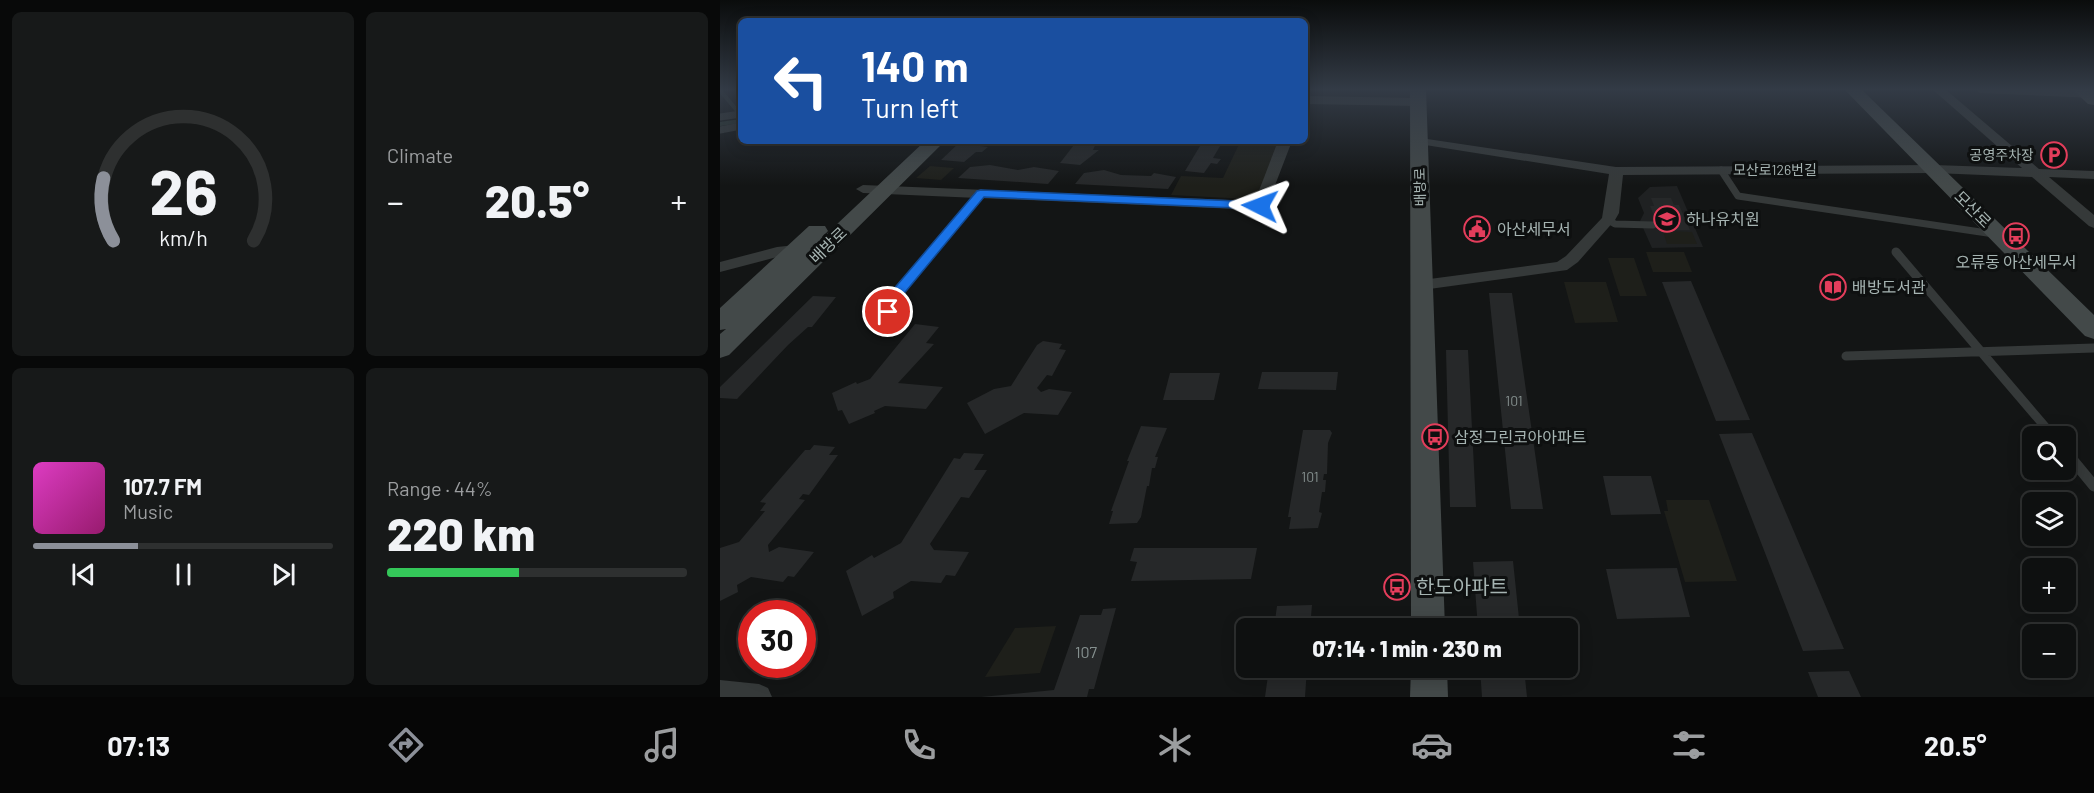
<!DOCTYPE html>
<html lang="en">
<head>
<meta charset="utf-8">
<style>
	:root { --surface:#0e1010; --page:#171919; --text:#f1f3f6; --muted:#9b9d9f; --line:#2e3030; --accent:#8c9099 }
	body { margin:0; font-family:Barlow,"Noto Sans KR",sans-serif; background:var(--page); color:var(--text); height:100vh; display:flex; flex-direction:column; font-size:22px; white-space:nowrap }
	* { box-sizing:border-box; margin:0 }
	p { font-size:20px; color:var(--muted) }
	.icon { flex:none; width:33px; height:33px; fill:none; stroke:currentColor; stroke-width:2; stroke-linecap:round; stroke-linejoin:round }
	.map { position:relative; flex:1; overflow:hidden }
	.details { display:flex; flex-direction:column; gap:12px; padding:12px; background:#080909; width:720px }
	.details>* { flex:none }
	.guide { position:absolute; left:18px; top:18px; width:570px; height:126px; border-radius:9px; box-shadow:0 3px 15px #0003,0 0 0 2px var(--line); background:#1a4fa0; color:#fff; overflow:hidden }
	.tools { position:absolute; left:1302px; top:426px; display:grid; gap:12px }
	.tools a { display:grid; place-items:center; width:54px; height:54px; border-radius:9px; background:var(--surface); box-shadow:0 3px 15px #0003,0 0 0 2px var(--line); font-size:30px }
	.speed { position:absolute; left:18px; top:600px; display:flex; gap:12px; font-size:30px; font-weight:700; text-align:center }
	.speed>* { display:grid; place-content:center; width:78px; height:78px; border-radius:50%; background:var(--surface); box-shadow:0 3px 15px #0003,0 0 0 2px var(--line); line-height:1 }
	.speed .limit { border:9px solid #d22; background:#fff; color:#111 }
	.pin { position:absolute; display:grid; place-items:center; width:51px; height:51px; color:#fff; margin:-26px; border:3px solid #fff; border-radius:50%; box-shadow:0 2px 6px #0007 }
	.me { position:absolute; width:66px; margin:-33px; rotate:273deg; stroke-linejoin:round; filter:drop-shadow(0 0 4px #0008) }
	.turn { display:flex; align-items:center; gap:21px; height:126px; padding:0 24px; font-size:27px }
	.turn .icon { width:78px; height:78px; stroke-width:2.5 }
	.turn b { display:block; font-size:42px; line-height:51px }
	.big { font-size:45px; font-weight:800; line-height:1.1 }
	.details .widget { flex:1; display:flex; flex-direction:column; justify-content:center; gap:9px; min-width:0; padding:0 21px; border-radius:9px; background:var(--page) }
	.details .dial { align-items:center; gap:0 }
	.dial svg { height:156px; overflow:visible; fill:none; stroke:var(--line); stroke-width:7; stroke-linecap:round; text-anchor:middle }
	.dial text { fill:var(--text); stroke:none }
	.song { display:flex; align-items:center; gap:18px }
	.cover { width:72px; height:72px; border-radius:9px; background:linear-gradient(135deg,hsl(310 70% 55%),hsl(320 70% 35%)) }
	.played { height:6px; border-radius:3px; background:linear-gradient(90deg,var(--accent) 35%,var(--line) 35%) }
	.keys { display:flex; justify-content:space-around; direction:ltr }
	.heat { display:flex; justify-content:space-between; align-items:center; font-size:33px; direction:ltr }
	.charge { height:9px; border-radius:4px; background:linear-gradient(90deg,#34c759 44%,var(--line) 0) }
	.details .tiles { flex:1; display:grid; gap:12px; grid-template-columns:repeat(2,1fr) }
	.trip { position:absolute; left:516px; top:618px; width:342px; height:60px; border-radius:9px; background:var(--surface); box-shadow:0 3px 15px #0003,0 0 0 2px var(--line); font-weight:800; line-height:60px; text-align:center }
	.menu { display:flex; height:96px; justify-content:space-around; align-items:center; background:#060606; color:var(--muted) }
	.menu .icon { width:42px; height:42px }
	.menu .selected { color:var(--accent) }
	.menu b { font-size:27px; color:var(--text) }
	main { display:flex; flex:1; min-height:0 }
	.map>svg:first-child { display:block }
</style>
</head>
<body>
<main>
<section class="details">
<div class="tiles">
<div class="widget dial"><svg viewBox="0 0 100 80">
<path d="M14 69A42 42 0 1 1 86 69"/>
<path d="M14 69A42 42 0 0 1 9 37" stroke="#8c9099"/>
<text x="50" y="56" font-size="32" font-weight="700">26</text>
<text x="50" y="72" font-size="11">km/h</text>
</svg></div>
<div class="widget"><p>Climate</p>
<div class="heat"><a>−</a><b class="big">20.5°</b><a>+</a></div>
</div>
<div class="widget">
<div class="song"><i class="cover"></i><div><b>107.7 FM</b><p>Music</p></div></div>
<div class="played"></div>
<div class="keys"><svg class="icon" aria-label="previous" viewBox="0 0 24 24"><path d="M18 5L8 12l10 7zM5 5v14"/></svg><svg class="icon" aria-label="pause" viewBox="0 0 24 24"><path d="M8 5v14M16 5v14"/></svg><svg class="icon" aria-label="next" viewBox="0 0 24 24"><path d="M6 5l10 7-10 7zM19 5v14"/></svg></div>
</div>
<div class="widget"><p>Range · 44%</p><b class="big">220 km</b><div class="charge"></div></div>
</div>
</section>
<div class="map">
<svg width="1374" height="697" viewBox="0 0 1374 697">
	<rect width="100%" height="100%" fill="#131515"/>
	<path fill="#1f2122" d="M957,186L983,247L932,248L920,221L924,213L918,198L930,187Z"/>
	<path fill="#1e1f1a" d="M520,142L559,144L539,194L528,199L451,195L461,176L503,178Z
		M210,166L234,168L221,180L196,178Z
		M943,231L972,232L977,244H947Z
		M926,252H964L972,272H933Z
		M888,258H914L927,296H900Z
		M844,282H886L898,322L855,323Z
		M946,500H989L1017,581L965,582L944,511H948Z
		M336,626L320,673L265,677L295,628Z"/>
	<g fill="none" stroke-linecap="round" stroke-linejoin="round">
		<path stroke="#2b3732" stroke-width="4" d="M0,90L19,113
			M0,124L21,121"/>
	</g>
	<path fill="#262829" d="M241,141H266L260,146L268,147L262,152H256L244,162L221,160Z
		M357,141H377L373,150H379L360,165L340,163Z
		M483,141H503L493,158L501,159L497,164L491,163L484,173L465,171Z
		M270,165L298,170L314,167L339,171L328,184L238,178L250,167Z
		M384,170L401,175L431,176L434,173L456,177L448,189L355,184L364,173Z
		M931,198H951L954,205H959L970,230H948L944,221L935,218L930,206H934Z
		M971,281L1030,420L996,421L942,282Z
		M769,293H792L823,509H791Z
		M93,296L116,297L92,327H88L68,345L17,399L0,398V387Z
		M195,324L219,327L206,343L214,344L178,383L223,387L206,409L165,406L154,411L155,413L129,424L122,410L118,411L112,393L136,382L137,384L150,379Z
		M323,341L342,344L339,349L346,350L332,376L327,375L317,388L321,392L329,389L352,392L338,415L304,413L265,434L247,403L274,389L291,386L317,345Z
		M726,350H748L756,507H730Z
		M542,372H618L616,390L538,389Z
		M450,373H500L494,400H443Z
		M421,426L447,428L435,457H438L435,468H432L429,486H427L421,517L417,523L389,524L393,511H391L409,461H407Z
		M583,430H610L612,433L608,443L607,474H604L603,480H606L605,492H602L599,512L602,513L598,528L569,529L571,517H568Z
		M1032,433L1124,649L1083,651L999,434Z
		M94,445L115,447L109,455H118L89,495L83,494L79,499L85,500L48,545L49,552L59,547L94,552L74,577L68,576L63,582L31,577L17,585L18,592L0,601V548L19,542L45,511H40L46,503L40,502L85,450H90Z
		M244,453L264,454L254,470H267L249,498L241,497L210,544L214,550L249,552L235,576L226,575L221,583L191,581L173,592L174,598L142,616L126,571L152,555L154,558L181,543L234,458L240,459Z
		M883,476H931L941,514L891,515Z
		M414,548H537L531,579L411,581L417,562L410,561Z
		M793,561L800,628H758L753,562Z
		M957,568L970,617L897,619L886,569Z
		M592,605L590,628H554L557,606Z
		M396,608L374,689H369L367,697H261L334,690L360,615H381L383,609Z
		M549,668H587L585,697H545Z
		M760,668H804L807,697H762Z
		M1129,671L1141,697H1098L1088,672Z"/>
	<g fill="none" stroke-linecap="round" stroke-linejoin="round">
		<path stroke="#353939" stroke-width="7" d="M0,117L21,114
			M0,130L21,126
			M1001,170L1018,196L1274,234
			M888,220L895,224L933,225
			M221,241L261,193"/>
		<path stroke="#353939" stroke-width="9" d="M1176,252L1333,436
			M168,312L177,294L222,239
			M1126,356L1374,348"/>
		<path stroke="#353939" stroke-width="11" d="M1346,452L1374,486"/>
		<path fill="#353939" fill-rule="evenodd" d="M1212,89H1225L1319,169L1374,171V179L1329,177L1374,215V228L1369,226L1312,177L1214,173L903,175L899,213L895,220L858,262L847,270L702,290L694,285L702,280L837,262L846,256L882,218L889,174L699,144L692,140L694,137L896,167L1214,165L1302,168Z
			M1254,89L1374,90V98L1260,93Z
			M585,96L698,98L704,102L698,106L585,104Z
			M558,141H572L547,206L540,210L143,193L136,189L143,185L535,201Z
			M85,244L91,246L93,249L91,252L57,257L0,272V262L57,247Z
			M0,680L39,684L48,688L52,697H0Z"/>
		<path fill="#434949" fill-rule="evenodd" d="M690,89H706L725,628H691Z
			M1124,89H1141L1374,315V339L1365,336Z
			M1352,89H1370L1374,92V105L1368,104Z
			M205,141H225L9,355L0,358V334L6,329L0,330V308L89,226H105L108,231L98,242Z
			M691,668H727L728,697H690Z"/>
	</g>
	<linearGradient id="sky" x2="0" y2="1"><stop stop-color="#0a0c0c"/><stop offset="0.48" stop-color="#333b46"/><stop offset="1" stop-color="#333b46" stop-opacity="0"/></linearGradient>
	<rect width="1374" height="186" fill="url(#sky)"/>
	<path fill="#1a73e8" stroke="#114b97" stroke-width="1.5" d="M261,190L540,202L545,206L540,209L264,197L182,296L172,315H163L161,312L172,291L257,191Z"/>
	<defs>
		<g id="parking-ring" transform="scale(1.35)"><circle r="9.5" fill="#0e1010" stroke="#e33d5b" stroke-width="1.5"/><path d="M-3.5-5.5H1a3.5 3.5 0 0 1 0 7H-1V5.5H-3.5ZM-1-3.4V-.6H.8a1.4 1.4 0 0 0 0-2.8Z" fill="#e33d5b"/></g>
		<g id="school-ring" transform="scale(1.35)"><circle r="9.5" fill="#0e1010" stroke="#e33d5b" stroke-width="1.5"/><path d="M0-5L7-2L0 1L-7-2ZM-4 1L0 2.5L4 1V4Q0 6-4 4Z" fill="#e33d5b"/></g>
		<g id="civic-ring" transform="scale(1.35)"><circle r="9.5" fill="#0e1010" stroke="#e33d5b" stroke-width="1.5"/><path d="M-.6-6.5H3V-4.5H.6V-3L4-1V1h2V6H-6V1h2V-1L-.6-3ZM-1.2 2.5V6h2.4V2.5Z" fill="#e33d5b"/></g>
		<g id="bus-ring" transform="scale(1.35)"><circle r="9.5" fill="#0e1010" stroke="#e33d5b" stroke-width="1.5"/><path d="M-5-6H5V4H4V6H2V4H-2V6H-4V4H-5ZM-3.5-4V0h7V-4ZM-3.5 1.2v1.5H-2V1.2ZM2 1.2v1.5H3.5V1.2Z" fill="#e33d5b"/></g>
		<g id="library-ring" transform="scale(1.35)"><circle r="9.5" fill="#0e1010" stroke="#e33d5b" stroke-width="1.5"/><path d="M-6-4Q-3-5.5-.7-3.5V5Q-3 3-6 4ZM6-4Q3-5.5 .7-3.5V5Q3 3 6 4Z" fill="#e33d5b"/></g>
	</defs>
	<g fill-rule="evenodd">
		<use href="#parking-ring" x="1334" y="155"/>
		<use href="#school-ring" x="947" y="219"/>
		<use href="#civic-ring" x="757" y="229"/>
		<use href="#bus-ring" x="1296" y="236"/>
		<use href="#library-ring" x="1113" y="287"/>
		<use href="#bus-ring" x="715" y="437"/>
		<use href="#bus-ring" x="677" y="587"/>
	</g>
	<g text-anchor="middle" stroke-width="6" stroke-linejoin="round" paint-order="stroke">
		<g font-size="14" fill="#a6b4b2" stroke="#0e1010" text-anchor="end">
			<text x="1314" y="160">공영주차장</text>
		</g>
		<g font-size="14" fill="#a6b4b2" stroke="#0e1010">
			<text x="1055" y="175">모산로126번길</text>
			<text transform="translate(700 187) rotate(-91)" y="5">배방로</text>
		</g>
		<g font-size="14" fill="#85908f">
			<text x="794" y="406">101</text>
			<text x="590" y="482">101</text>
		</g>
		<g font-size="16" fill="#a6b4b2" stroke="#0e1010">
			<text transform="translate(1253 209) rotate(45)" y="6">모산로</text>
			<text transform="translate(108 245) rotate(-44)" y="6">배방로</text>
		</g>
		<g font-size="16" fill="#a6b4b2" stroke="#0e1010" text-anchor="start">
			<text x="966" y="225">하나유치원</text>
			<text x="777" y="235">아산세무서</text>
			<text x="1296" y="268" text-anchor="middle">오류동 아산세무서</text>
			<text x="1132" y="293">배방도서관</text>
			<text x="734" y="443">삼정그린코아아파트</text>
		</g>
		<g font-size="16" fill="#85908f">
			<text x="366" y="658">107</text>
		</g>
		<g font-size="20" fill="#a6b4b2" stroke="#0e1010" text-anchor="start">
			<text x="696" y="594">한도아파트</text>
		</g>
	</g>
</svg>
<div class="tools">
<a><svg class="icon" aria-label="search" viewBox="0 0 24 24"><circle cx="10" cy="10" r="6"/><path d="M15 15l6 6"/></svg></a>
<a><svg class="icon" aria-label="layers" viewBox="0 0 24 24"><path d="M12 4l9 5-9 5-9-5zM3 14l9 5 9-5"/></svg></a>
<a>+</a>
<a>−</a>
</div>
<div class="speed"><div class="limit">30</div></div>
<div class="pin" style="left:168px;top:312px;background:#d93025"><svg class="icon" aria-label="arrive" viewBox="0 0 24 24"><path d="M6 21V4h12l-3 4 3 4H6"/></svg></div>
<svg class="me" style="left:540px;top:206px" viewBox="-20 -20 40 40"><path d="M0-17L14 15 0 8-14 15z" fill="#1a73e8" stroke="#fff" stroke-width="4"/></svg>
<div class="trip">07:14 · 1 min · 230 m</div>
<div class="guide">
<div class="turn"><svg class="icon" aria-label="left" viewBox="0 0 24 24"><path d="M17 20v-9H6M10 6l-5 5 5 5"/></svg><div><b>140 m</b>Turn left</div></div>
</div>
</div>
</main>
<nav class="menu">
<b>07:13</b>
<svg class="icon selected" aria-label="directions" viewBox="0 0 24 24"><path d="M12 3l9 9-9 9-9-9zM9 14v-3h6M13 9l2 2-2 2"/></svg>
<svg class="icon" aria-label="music" viewBox="0 0 24 24"><path d="M9 18V5l10-2v13"/><circle cx="6" cy="18" r="3"/><circle cx="16" cy="16" r="3"/></svg>
<svg class="icon" aria-label="phone" viewBox="0 0 24 24"><path d="M5 4h4l2 5-3 2q2 4 5 5l2-3 5 2v4C11 20 4 13 5 4z"/></svg>
<svg class="icon" aria-label="climate" viewBox="0 0 24 24"><path d="M12 3v18M4 7l16 10M4 17L20 7"/></svg>
<svg class="icon" aria-label="car" viewBox="0 0 24 24"><path d="M5 17H2v-5l4-1 3-4h7l3 4 3 1v5h-3M9 17h6M6 11h13"/><circle cx="7" cy="17" r="2"/><circle cx="17" cy="17" r="2"/></svg>
<svg class="icon" aria-label="filters" viewBox="0 0 24 24"><path d="M4 7h16M4 17h16"/><circle cx="9" cy="7" r="2"/><circle cx="15" cy="17" r="2"/></svg>
<b>20.5°</b>
</nav>
</body>
</html>
